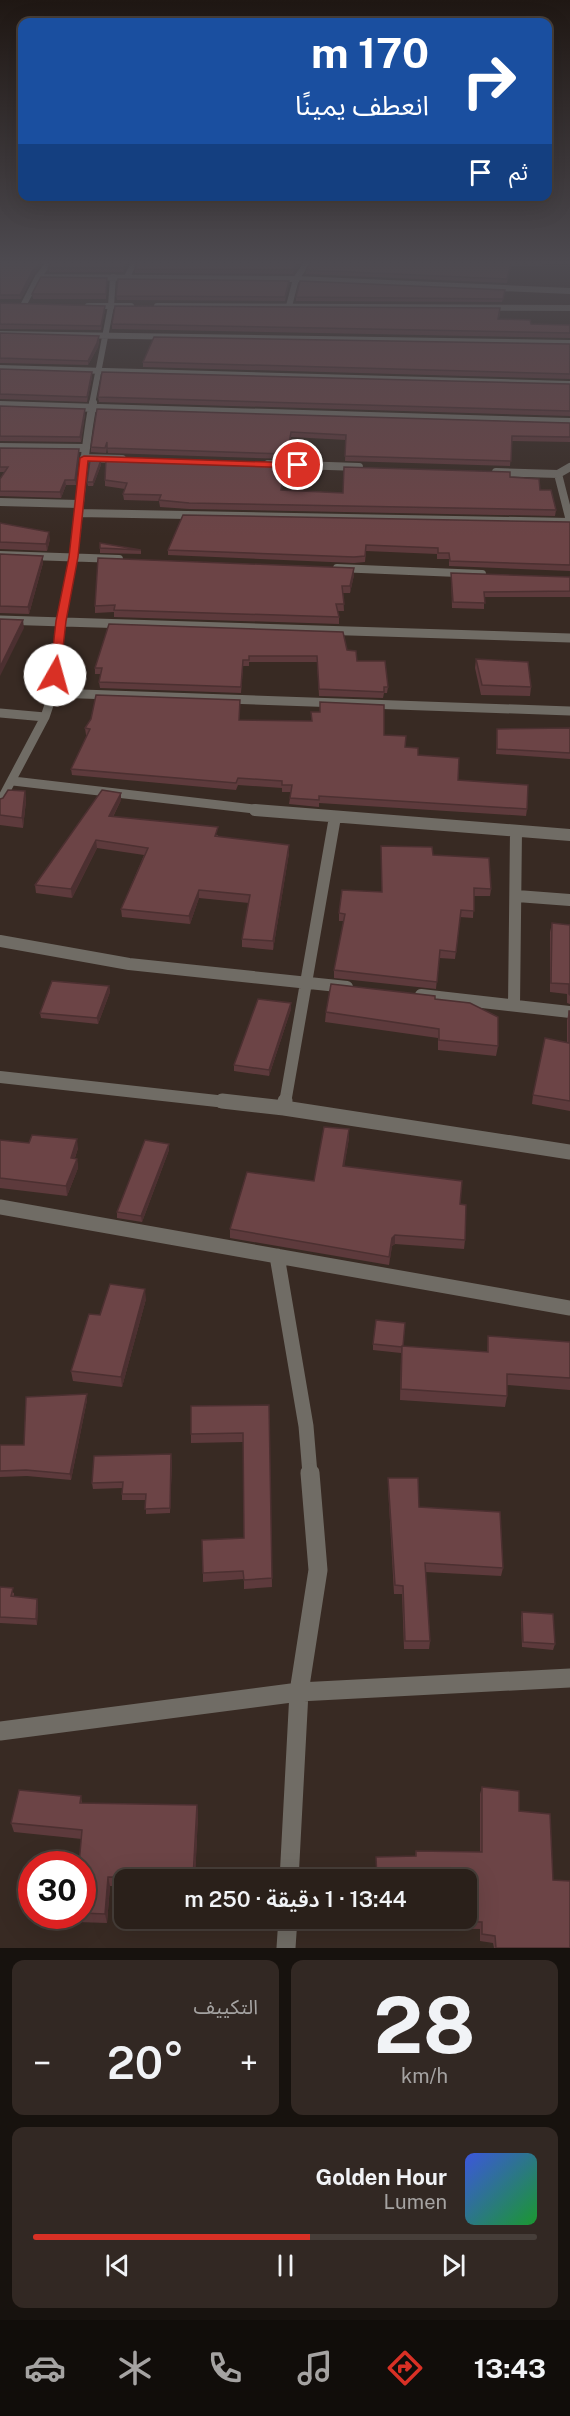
<!DOCTYPE html>
<html lang="ar">
<head>
<meta charset="utf-8">
<style>
	:root { --surface:#2a201a; --page:#322823; --text:#f1f3f6; --muted:#a5a3a2; --line:#463e39; --accent:#d93025 }
	body { margin:0; font-family:"Public Sans","Noto Sans Arabic",sans-serif; background:var(--page); color:var(--text); direction:rtl; height:100vh; display:flex; flex-direction:column; font-size:22px; white-space:nowrap }
	* { box-sizing:border-box; margin:0 }
	p { font-size:20px; color:var(--muted) }
	.icon { flex:none; width:33px; height:33px; fill:none; stroke:currentColor; stroke-width:2; stroke-linecap:round; stroke-linejoin:round }
	.map { position:relative; height:1948px; overflow:hidden; direction:ltr }
	.panel { display:flex; flex-direction:column; gap:12px; padding:12px; background:#17120e; flex:1 }
	.panel>* { flex:none }
	.guide { position:absolute; left:18px; top:18px; width:534px; height:183px; border-radius:12px; box-shadow:0 6px 24px #0002,0 0 0 2px var(--line); direction:rtl; background:#1a4fa0; color:#fff; overflow:hidden }
	.speed { position:absolute; left:18px; top:1851px; display:flex; gap:12px; font-size:30px; font-weight:700; text-align:center }
	.speed>* { display:grid; place-content:center; width:78px; height:78px; border-radius:50%; background:var(--surface); box-shadow:0 6px 24px #0002,0 0 0 2px var(--line); line-height:1 }
	.speed .limit { border:9px solid #d22; background:#fff; color:#111 }
	.pin { position:absolute; display:grid; place-items:center; width:51px; height:51px; color:#fff; margin:-26px; border:3px solid #fff; border-radius:50%; box-shadow:0 2px 6px #0007 }
	.me { position:absolute; width:66px; margin:-33px; rotate:7deg; stroke-linejoin:round; filter:drop-shadow(0 0 4px #0008) }
	.turn { display:flex; align-items:center; gap:21px; height:126px; padding:0 24px; font-size:27px }
	.turn .icon { width:78px; height:78px; stroke-width:2.5 }
	.turn b { display:block; font-size:42px; line-height:51px }
	.then { display:flex; align-items:center; height:57px; padding:0 24px; background:#0003; gap:12px; font-size:22px }
	.big { font-size:45px; font-weight:600; line-height:1.1 }
	.panel .tile { flex:1; display:flex; flex-direction:column; justify-content:center; gap:9px; min-width:0; padding:0 21px; border-radius:12px; background:var(--page) }
	.panel .dial { align-items:center; gap:0 }
	.dial b { font-size:78px; line-height:1 }
	.song { display:flex; align-items:center; gap:18px }
	.cover { width:72px; height:72px; border-radius:9px; background:linear-gradient(135deg,hsl(230 70% 55%),hsl(130 70% 35%)) }
	.played { height:6px; border-radius:3px; background:linear-gradient(90deg,var(--accent) 55%,var(--line) 55%) }
	.keys { display:flex; justify-content:space-around; direction:ltr }
	.heat { display:flex; justify-content:space-between; align-items:center; font-size:33px; direction:ltr }
	.panel .tiles { flex:1; display:grid; gap:12px; grid-template-columns:1fr 1fr }
	.tile:last-child { grid-column:span 2 }
	.trip { position:absolute; left:114px; top:1869px; width:363px; height:60px; border-radius:12px; background:var(--surface); box-shadow:0 6px 24px #0002,0 0 0 2px var(--line); font-weight:600; line-height:60px; text-align:center; direction:rtl }
	.dock { display:flex; height:96px; justify-content:space-around; align-items:center; background:#110d0a; color:var(--muted) }
	.dock .icon { width:42px; height:42px }
	.dock .selected { color:var(--accent) }
	.dock b { font-size:27px; color:var(--text) }
	.map>svg:first-child { display:block }
</style>
</head>
<body>
<div class="map">
<svg width="570" height="1948" viewBox="0 0 570 1948">
	<rect width="100%" height="100%" fill="#382a23"/>
	<g fill="none" stroke-linecap="round" stroke-linejoin="round">
		<path stroke="#706c65" stroke-width="6" d="M38,277L296,279L570,291
			M127,277L134,263
			M24,304L38,277L49,263
			M88,306H131
			M157,306L570,308
			M289,306L296,279L307,263
			M0,334L570,343
			M0,368L570,384
			M92,404L111,306L113,277"/>
		<path stroke="#706c65" stroke-width="8" d="M0,405L570,422
			M0,447L84,448
			M84,458L122,459
			M268,464L359,467
			M496,472L558,474L570,467
			M558,474L570,521
			M0,502L79,504
			M78,513L570,522
			M0,555L119,559
			M337,568L482,574
			M69,583C81,523 81,462 93,403"/>
		<path stroke="#706c65" stroke-width="9" d="M0,620L570,638
			M53,693L570,711
			M0,713L45,717
			M13,781L271,811
			M0,802L45,717L53,693L61,621L69,581"/>
		<path stroke="#706c65" stroke-width="12" d="M255,810L570,835
			M517,896L570,900
			M0,941L129,964L347,987
			M421,995L570,1012
			M514,1005L516,831
			M0,1077L235,1103
			M285,1103L335,817"/>
		<path stroke="#706c65" stroke-width="15" d="M222,1101L284,1108L570,1152
			M284,1108L285,1101
			M0,1207L570,1308
			M277,1256L306,1426L310,1474"/>
		<path stroke="#706c65" stroke-width="19" d="M0,1731L299,1692L570,1678
			M289,1880L299,1692L318,1570L310,1473
			M286,1948L288,1918"/>
	</g>
	<path fill="#5d3a3c" d="M0,263L34,274L21,299H0Z
		M51,263H128L123,272H49L48,268Z
		M302,263L293,274L135,273V269Z
		M310,263H543V266H511L507,283L306,274V270Z
		M107,278L106,299H33L32,294Z
		M289,284L285,301L117,300L116,296Z
		M505,290L502,302L296,301V297Z
		M0,303L105,310L101,330L0,329Z
		M500,313L499,319L531,324L570,325V338L112,329V324Z
		M0,333L99,336V341L98,347L88,365L0,363Z
		M570,344V379L143,367V362Z
		M0,369L92,377L87,402L0,399Z
		M570,384V416L99,402L98,397Z
		M0,406L85,409V414L81,442L0,441Z
		M97,409L570,423V442L512,441L510,466L345,461L346,440L291,437L287,459L108,453L107,448L106,453L91,452V447Z
		M0,448L79,449V454L76,485H66L61,498L0,496V479L5,472H0Z
		M101,460V465L93,486H88L87,482Z
		M285,471L282,490L343,493L510,477L540,490L556,510L555,516L189,509L160,507L159,501L124,500L123,494L125,489L105,486V480Z
		M570,522V571L449,566V559H437V554L366,551L365,562L354,563L168,555V550Z
		M0,523L50,539L47,551L0,549Z
		M100,548L141,550V554L100,553Z
		M0,554L43,556V563L29,614L0,613Z
		M354,568V575L350,593H343L344,611H337L339,617V624L114,617V612L95,613V606Z
		M451,573L570,577V597H484V609L452,608Z
		M109,624L347,650L357,661L388,687L387,693H384L383,698L319,696L317,662H249V666H243L241,693L100,688L99,682L101,674H95V668Z
		M476,659L531,687L530,696L481,695L475,668Z
		M240,700L239,720L384,735L458,780L527,809L526,816L319,803V807L289,804L291,792H282V788L238,785L236,790L72,775L71,769L87,735H86L85,728Z
		M570,728V759L496,754L497,729Z
		M25,791L26,801L23,828L0,825V799Z
		M121,800L113,817L218,835V836L289,853L273,950L242,947V939L249,903L199,898L190,924L122,917L121,909L144,855L97,848L72,898L36,893L35,885Z
		M433,855L491,889L490,896H474L473,918L460,917L455,959L439,958L436,989L334,978V970L344,921H339V913L381,892Z
		M552,923L570,925V1004L567,1003V994L550,992V932Z
		M109,986L110,992L98,1024L41,1018L40,1013Z
		M435,999L498,1046L496,1056L438,1050V1038L325,1022L326,1012Z
		M291,1009L269,1076L234,1071V1065Z
		M569,1011H570V1111L532,1104L533,1095L567,1043V1020Z
		M349,1129V1138L344,1166L460,1204L465,1240L464,1249L395,1244L392,1246L389,1265L230,1238V1229L314,1181Z
		M0,1140L78,1148L75,1158L77,1159L78,1168L67,1196L0,1188Z
		M169,1144V1150L142,1222L117,1218V1212Z
		M146,1299L122,1387L73,1381L71,1371L100,1315Z
		M488,1336L570,1342V1390L507,1385V1396L505,1407L400,1400L401,1353L373,1350V1344L487,1352Z
		M87,1400L71,1480L27,1476L0,1477V1445H24Z
		M269,1405L272,1587L244,1589V1579L203,1582V1573L244,1538L243,1442L191,1443V1434Z
		M172,1460L170,1513L146,1514V1500H122V1488L93,1489L92,1483Z
		M388,1478L419,1507L503,1568L501,1576L425,1572L430,1641L429,1649H404L402,1594H394L388,1486Z
		M0,1587L14,1593V1597L37,1599L38,1605L37,1625L0,1623Z
		M522,1612L555,1644L553,1650L522,1647L521,1618Z
		M482,1787L519,1811L553,1880L570,1948H494L493,1943L480,1941V1929L418,1928V1918H466V1880H376V1857L415,1856L416,1851L480,1852V1794Z
		M81,1796L82,1804L197,1805L198,1814L195,1880H124V1886H110L107,1923L77,1922L75,1916H82V1839L14,1832L11,1823Z"/>
	<path fill="#4c3031" d="M40,263H43L34,274L21,299L20,295L33,270Z
		M126,263H128L123,272V268Z
		M299,263H302L293,274V270Z
		M105,306V310L101,330V326Z
		M99,336L98,347L88,365V361Z
		M92,372V377L87,402V397Z
		M85,409V414L81,442L80,437Z
		M79,449V454L76,485L75,480Z
		M101,460V465L93,486V482Z
		M285,465V471L281,496V490Z
		M65,480L66,485L61,498L60,492Z
		M49,532L50,539L47,551L46,544Z
		M43,556V563L29,614L28,607Z
		M354,568V575L350,593V586Z
		M23,620L24,628L0,676V667Z
		M25,791L26,801L23,828L22,818Z
		M121,793V800L109,824V816Z
		M96,840L97,848L72,898L71,889Z
		M289,845V853L273,950V941Z
		M199,890V898L190,924L189,916Z
		M109,986L110,992L98,1024L97,1018Z
		M291,1003V1009L269,1076V1070Z
		M349,1129V1138L343,1175V1166Z
		M77,1139L78,1148L72,1167L71,1158Z
		M169,1144V1150L142,1222L141,1216Z
		M77,1159L78,1168L67,1196L66,1186Z
		M395,1235V1244L392,1246L389,1265L392,1238Z
		M145,1289L146,1299L122,1387L121,1377Z
		M87,1394V1400L71,1480L70,1474Z
		M171,1454L172,1460L170,1513V1508Z
		M37,1599L38,1605L37,1625L36,1619Z
		M197,1805L198,1814L195,1880H194Z
		M108,1877L110,1886L107,1923L105,1914Z"/>
	<path fill="#6c4446" stroke="#4c3031" stroke-width="1.5" d="M0,263H40L33,270L20,295H0Z
		M51,263H126L123,268H48Z
		M137,263H299L293,270L135,269Z
		M310,263H511L507,279L306,270Z
		M41,277L107,278L106,294H32Z
		M118,279L289,281L285,297L116,296Z
		M300,281L505,290L503,299L296,297Z
		M0,303L105,306L101,326L0,324Z
		M115,306L500,308L498,319L530,320L531,324L570,325V333L112,324Z
		M0,333L99,336L97,343L88,361L0,358Z
		M154,337L570,344V374L143,362Z
		M0,369L92,372L87,397L0,394Z
		M102,372L570,384V411L98,397Z
		M0,406L85,409L80,437L0,436Z
		M97,409L570,423V437L512,436L511,461L345,456L346,435L291,432L287,454L107,448V442L105,448L91,447Z
		M0,448L79,449L75,480H65L60,492L0,491V479L8,467H0Z
		M106,459L285,465L281,490L343,493L344,467L510,472V477L539,479L540,490H551L556,510L189,503L159,500L161,495L123,494L127,483L105,480Z
		M90,460H101L93,482H87Z
		M183,515L570,522V565L450,561L449,553H438V548L366,545L365,556L354,557L168,550Z
		M0,523L49,532L46,544L0,542Z
		M100,543L141,550L100,548Z
		M0,554L43,556L28,607L0,606Z
		M98,558L354,568L350,586H342L344,604H336L339,617L114,610L115,605L95,606Z
		M451,573L570,577V591L484,592L485,603L453,602Z
		M0,619L23,620L0,667Z
		M109,624L343,632L347,650L356,651L357,661H385L388,687H384V692L319,689L317,656H249V660H243L241,687L99,682L102,668H95Z
		M476,659L528,662L531,687L482,685Z
		M96,695L240,700L239,720L312,721L311,712H320V702L384,705V735L406,736L405,747L418,748V755L459,758L458,780L528,785L527,809L319,796V800L290,798L292,785H282V781L238,778L236,783L71,769L90,729L85,728L91,719Z
		M570,728V753L497,749V729Z
		M8,790L25,791L22,818L0,815V799L3,798Z
		M102,790L121,793L109,816L218,827L215,836L289,845L273,941L242,939L250,895L199,890L189,916L121,909L148,848L96,840L71,889L35,885Z
		M381,846L432,847L433,855L489,858L491,889L474,888V911L461,910L456,952L440,950L437,982L334,970L345,914L339,913L342,890L382,892Z
		M552,923L570,925V995L569,994V984L551,983Z
		M52,981L109,986L97,1018L40,1013Z
		M331,984L435,996V999L470,1003L498,1017V1046L439,1040V1029L326,1012Z
		M258,999L291,1003L269,1070L234,1065Z
		M569,1011H570V1101L533,1095L545,1038L569,1043Z
		M324,1127L349,1129L343,1166L462,1181L460,1204L466,1205L465,1240L395,1235L392,1238L389,1257L230,1229L247,1172L314,1181Z
		M32,1135L77,1139L71,1158L77,1159L66,1186L0,1178V1140L29,1143Z
		M145,1140L169,1144L141,1216L117,1212Z
		M110,1284L145,1289L121,1377L71,1371L89,1314L100,1315Z
		M376,1320L405,1323L403,1346H402V1347L373,1344Z
		M488,1336L570,1342V1378L507,1374V1396L401,1389L402,1346L488,1352Z
		M87,1394L70,1474L26,1470L0,1471V1445H24L26,1397Z
		M269,1405L272,1578L244,1580L243,1571L203,1573L202,1540L244,1538L243,1433L191,1434V1406Z
		M171,1454L170,1508L145,1509L146,1494H122L123,1482L92,1483L94,1456Z
		M388,1478H418L419,1507L500,1512L503,1568L425,1563L430,1641H405L403,1586L395,1585Z
		M0,1587L13,1588L11,1596L37,1599L36,1619L0,1617Z
		M522,1612L553,1614L555,1644L523,1642Z
		M482,1787L519,1791V1811L550,1814L553,1880L570,1881V1948H496L495,1936L482,1934V1922L420,1921L419,1918H466V1880H377L376,1857L416,1856V1851L482,1852Z
		M19,1790L81,1796L80,1803L197,1805L193,1878L108,1877L105,1914L82,1913V1864H79L82,1830L11,1823Z"/>
	<linearGradient id="sky" x2="0" y2="1"><stop stop-color="#1f1713"/><stop offset="0.49" stop-color="#4d4a50"/><stop offset="1" stop-color="#4d4a50" stop-opacity="0"/></linearGradient>
	<rect width="570" height="536" fill="url(#sky)"/>
	<path fill="#d93025" stroke="#8d1f18" stroke-width="1.5" d="M84,456L298,463L302,465L298,468L88,461L78,557L66,621L60,675L55,678L50,675L56,621L69,557L80,458Z"/>
</svg>
<div class="speed"><div class="limit">30</div></div>
<div class="pin" style="left:298px;top:465px;background:#d93025"><svg class="icon" aria-label="arrive" viewBox="0 0 24 24"><path d="M6 21V4h12l-3 4 3 4H6"/></svg></div>
<svg class="me" style="left:55px;top:675px" viewBox="-20 -20 40 40"><circle r="19" fill="#fff"/><path d="M0-13L10 11 0 6-10 11z" fill="#d93025"/></svg>
<div class="trip">13:44 · 1 دقيقة · 250 m</div>
<div class="guide">
<div class="turn"><svg class="icon" aria-label="right" viewBox="0 0 24 24"><path d="M7 20v-9h11M14 6l5 5-5 5"/></svg><div><b>170 m</b>انعطف يمينًا</div></div>
<div class="then">ثم<svg class="icon" aria-label="arrive" viewBox="0 0 24 24"><path d="M6 21V4h12l-3 4 3 4H6"/></svg></div>
</div>
</div>
<section class="panel">
<div class="tiles">
<div class="tile dial"><b>28</b><p>km/h</p></div>
<div class="tile"><p>التكييف</p>
<div class="heat"><a>−</a><b class="big">20°</b><a>+</a></div>
</div>
<div class="tile">
<div class="song"><i class="cover"></i><div><b>Golden Hour</b><p>Lumen</p></div></div>
<div class="played"></div>
<div class="keys"><svg class="icon" aria-label="previous" viewBox="0 0 24 24"><path d="M18 5L8 12l10 7zM5 5v14"/></svg><svg class="icon" aria-label="pause" viewBox="0 0 24 24"><path d="M8 5v14M16 5v14"/></svg><svg class="icon" aria-label="next" viewBox="0 0 24 24"><path d="M6 5l10 7-10 7zM19 5v14"/></svg></div>
</div>
</div>
</section>
<nav class="dock">
<b>13:43</b>
<svg class="icon selected" aria-label="directions" viewBox="0 0 24 24"><path d="M12 3l9 9-9 9-9-9zM9 14v-3h6M13 9l2 2-2 2"/></svg>
<svg class="icon" aria-label="music" viewBox="0 0 24 24"><path d="M9 18V5l10-2v13"/><circle cx="6" cy="18" r="3"/><circle cx="16" cy="16" r="3"/></svg>
<svg class="icon" aria-label="phone" viewBox="0 0 24 24"><path d="M5 4h4l2 5-3 2q2 4 5 5l2-3 5 2v4C11 20 4 13 5 4z"/></svg>
<svg class="icon" aria-label="climate" viewBox="0 0 24 24"><path d="M12 3v18M4 7l16 10M4 17L20 7"/></svg>
<svg class="icon" aria-label="car" viewBox="0 0 24 24"><path d="M5 17H2v-5l4-1 3-4h7l3 4 3 1v5h-3M9 17h6M6 11h13"/><circle cx="7" cy="17" r="2"/><circle cx="17" cy="17" r="2"/></svg>
</nav>
</body>
</html>
